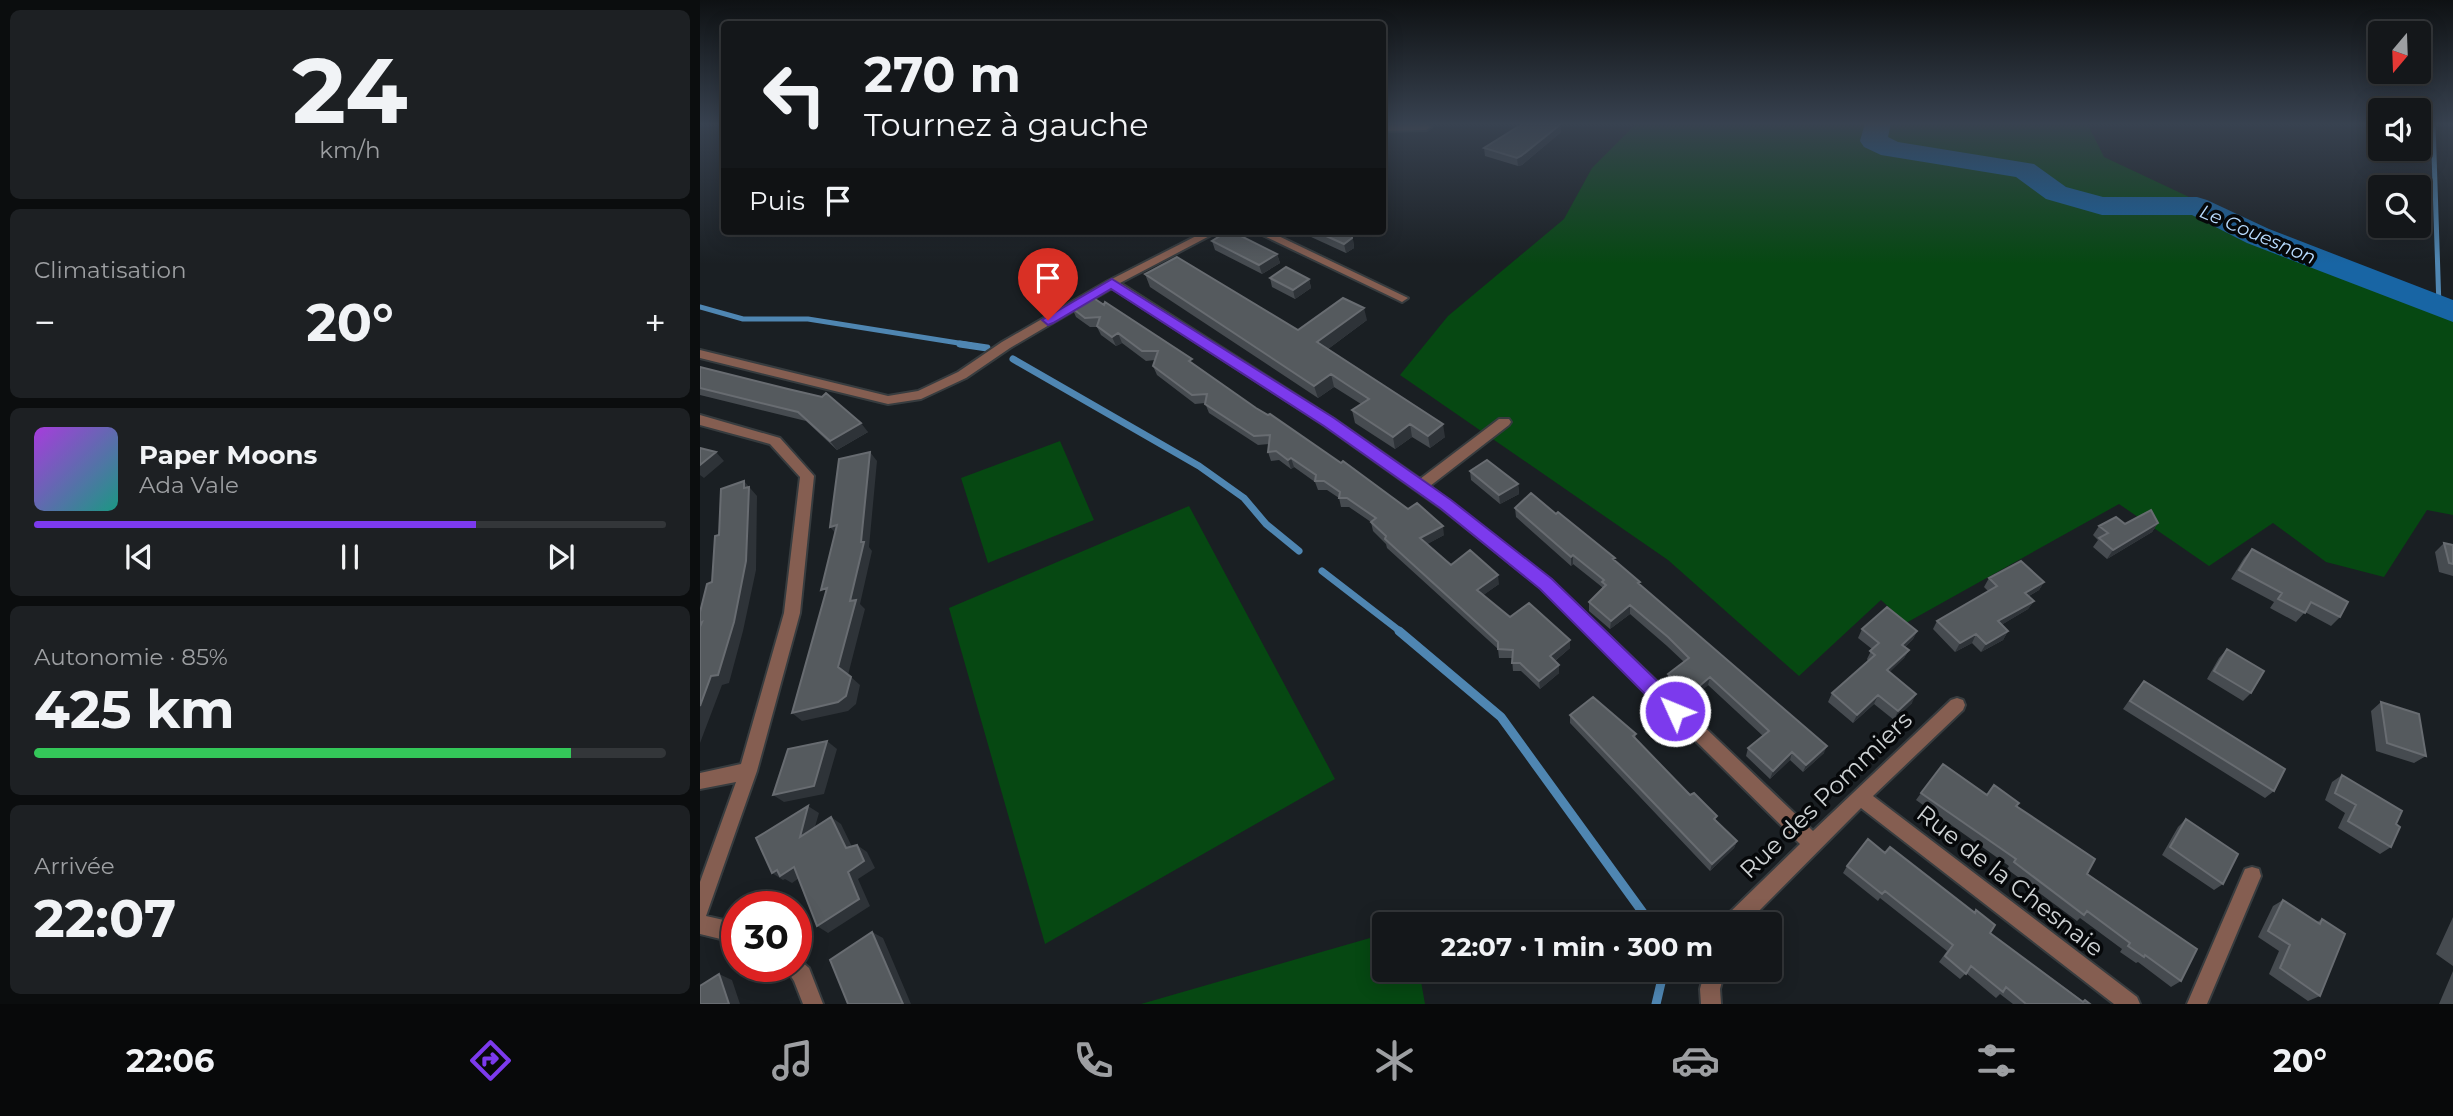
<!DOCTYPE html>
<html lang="fr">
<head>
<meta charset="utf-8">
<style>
	:root { --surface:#14171a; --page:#1d2023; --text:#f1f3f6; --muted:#9d9fa2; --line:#333639; --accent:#7c3aed }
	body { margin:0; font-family:Montserrat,sans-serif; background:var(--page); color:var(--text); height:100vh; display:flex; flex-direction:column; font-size:26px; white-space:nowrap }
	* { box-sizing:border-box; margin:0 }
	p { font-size:23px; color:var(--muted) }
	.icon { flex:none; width:38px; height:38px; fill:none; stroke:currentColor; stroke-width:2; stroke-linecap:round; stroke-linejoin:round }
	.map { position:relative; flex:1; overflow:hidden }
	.drawer { display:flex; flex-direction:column; gap:10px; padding:10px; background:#0b0d0e; width:700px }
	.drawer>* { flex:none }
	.banner { position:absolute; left:21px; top:21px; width:665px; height:214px; border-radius:7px; box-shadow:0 4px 18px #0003,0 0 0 2px var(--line); background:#14171a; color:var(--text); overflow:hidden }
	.needle { width:46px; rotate:199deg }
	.fabs { position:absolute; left:1668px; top:21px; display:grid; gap:14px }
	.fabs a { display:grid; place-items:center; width:63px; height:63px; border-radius:7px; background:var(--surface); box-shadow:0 4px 18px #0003,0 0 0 2px var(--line); font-size:35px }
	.speed { position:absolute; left:21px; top:891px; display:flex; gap:14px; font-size:35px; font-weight:700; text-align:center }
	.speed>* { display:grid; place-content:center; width:91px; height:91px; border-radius:50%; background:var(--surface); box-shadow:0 4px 18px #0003,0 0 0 2px var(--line); line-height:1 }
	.speed .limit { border:10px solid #d22; background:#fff; color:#111 }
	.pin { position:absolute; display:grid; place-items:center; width:60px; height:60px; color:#fff; margin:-72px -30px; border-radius:50% 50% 50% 0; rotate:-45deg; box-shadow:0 0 7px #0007 }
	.pin .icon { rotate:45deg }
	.me { position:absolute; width:77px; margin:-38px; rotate:314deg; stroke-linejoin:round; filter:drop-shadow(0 0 5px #0008) }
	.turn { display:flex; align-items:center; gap:24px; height:147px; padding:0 28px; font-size:32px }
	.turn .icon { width:91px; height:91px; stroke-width:2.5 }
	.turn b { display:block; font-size:49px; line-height:60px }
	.then { display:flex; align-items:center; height:66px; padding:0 28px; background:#0003; gap:14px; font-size:26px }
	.big { font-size:52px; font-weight:700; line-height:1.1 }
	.drawer .tile { flex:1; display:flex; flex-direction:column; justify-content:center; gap:10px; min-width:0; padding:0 24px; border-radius:10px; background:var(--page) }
	.drawer .dial { align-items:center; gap:0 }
	.dial b { font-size:91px; line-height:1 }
	.song { display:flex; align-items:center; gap:21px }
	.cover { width:84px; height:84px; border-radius:10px; background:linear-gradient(135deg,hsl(280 70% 55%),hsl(170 70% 35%)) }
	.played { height:7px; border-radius:4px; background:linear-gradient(90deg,var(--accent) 70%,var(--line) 70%) }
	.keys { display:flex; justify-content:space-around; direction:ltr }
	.heat { display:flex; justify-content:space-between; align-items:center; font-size:38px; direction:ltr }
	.charge { height:10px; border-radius:5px; background:linear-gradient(90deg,#34c759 85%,var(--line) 0) }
	.trip { position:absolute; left:672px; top:912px; width:410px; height:70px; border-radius:7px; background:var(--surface); box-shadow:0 4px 18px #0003,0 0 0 2px var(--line); font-weight:700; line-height:70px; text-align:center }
	.tabs { display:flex; height:112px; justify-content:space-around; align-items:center; background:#08090a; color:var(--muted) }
	.tabs .icon { width:49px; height:49px }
	.tabs .active { color:var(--accent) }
	.tabs b { font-size:32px; color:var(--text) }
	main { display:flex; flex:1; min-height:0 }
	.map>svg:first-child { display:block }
</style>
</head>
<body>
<main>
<section class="drawer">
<div class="tile dial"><b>24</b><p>km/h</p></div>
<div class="tile"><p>Climatisation</p>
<div class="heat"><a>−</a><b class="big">20°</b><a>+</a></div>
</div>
<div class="tile">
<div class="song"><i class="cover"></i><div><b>Paper Moons</b><p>Ada Vale</p></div></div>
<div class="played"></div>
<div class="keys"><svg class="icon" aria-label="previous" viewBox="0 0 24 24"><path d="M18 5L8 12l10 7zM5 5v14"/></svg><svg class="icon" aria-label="pause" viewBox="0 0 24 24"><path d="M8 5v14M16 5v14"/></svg><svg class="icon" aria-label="next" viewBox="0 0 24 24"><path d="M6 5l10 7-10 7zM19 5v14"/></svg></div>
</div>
<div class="tile"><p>Autonomie · 85%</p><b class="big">425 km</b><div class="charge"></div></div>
<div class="tile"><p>Arrivée</p><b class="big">22:07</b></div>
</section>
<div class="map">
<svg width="1753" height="1004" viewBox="0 0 1753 1004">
	<rect width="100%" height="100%" fill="#1a1f23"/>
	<path fill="#064812" d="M937,123H1387L1404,157L1753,321V515L1727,510L1684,577L1626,562L1573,523L1509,566L1419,504L1206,623L1181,600L1099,676L968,560L700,375L748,316L864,219L892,168Z
		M360,441L394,520L288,563L261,478Z
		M489,506L635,779L345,944L249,608Z
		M684,934V970H719L725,1004H441Z"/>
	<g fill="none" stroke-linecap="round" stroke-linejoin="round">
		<path stroke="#4f86b2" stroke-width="5" d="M1733,123L1739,307
			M0,307L43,319H108L271,345"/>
		<path stroke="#4f86b2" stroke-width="7" d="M260,344L287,348
			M313,359L499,466L544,498L566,524L599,551
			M622,571L701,632"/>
		<path stroke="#4f86b2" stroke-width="9" d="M699,631L801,717L949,921
			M956,1004L964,970"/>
		<path fill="#1865a4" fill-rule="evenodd" d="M1165,123H1191L1188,137L1198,142L1334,164L1366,187L1403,197H1497L1507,200L1569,229L1753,300V322L1547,243L1492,215H1402L1346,199L1316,177L1181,155L1164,147L1160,141Z"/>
		<g stroke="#373c3f" stroke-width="4">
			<path id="minor" d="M682,125L726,124L731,127L726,130L682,131Z
				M506,231H519L420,283L634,419L720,479L799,419H809L811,422L809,425L730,486L851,580L1113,831L1251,700L1257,698L1263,700L1265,705L1263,710L1173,796L1437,997L1440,1004H1414L1161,808L1046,924H1022L1025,917L1100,844L841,588L741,508L624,425L412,288L310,348L266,378L221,399L188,404L0,358V350L188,396L218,391L258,372L302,342L408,281Z
				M554,231H568L708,298L702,302L698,300Z
				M0,415L80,438L114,476L100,613L57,771L6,916L37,923V943L0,934V882L36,782L0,789V773L41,764L84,613L100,477L70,444L0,425Z
				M1552,867L1559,869L1561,876L1507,1004H1487L1545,869Z
				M96,957L109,968L123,1004H103L94,981L84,966H96Z
				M1005,970H1025L1020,989L1021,1004H1001L1000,989Z"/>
		</g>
		<use href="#minor" fill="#855e51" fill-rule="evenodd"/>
	</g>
	<path fill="#464b50" d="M861,132L822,165L818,166L785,156L784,148Z
		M598,231H652L654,248L646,253Z
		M512,241L577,254L580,263L562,274L515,250Z
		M445,274L598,330L667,320L628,349L745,437L730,448L712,437L695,449L655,423L652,410L661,404L634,387L618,398L450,287Z
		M570,278L609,279L611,288L595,299L572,287Z
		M392,297L494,364L556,408L708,509L744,535L727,544L751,565L799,584L783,595L810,617L870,648L855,661L859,665V673L840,689L821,671H813L812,658H799L798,649L687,548L686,544L673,531L671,522L649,507H641L639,498L627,490H618L615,482L594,467L591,469L579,460L571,461L568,452L569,444L558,445L509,413L505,403L495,404L457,375L453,366L455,360L446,361L422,343L416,346L401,335L397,327H390L376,317L372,308Z
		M0,367L168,432L137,450L106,421L0,395Z
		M770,471L818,484L819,494L800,504L771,480Z
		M815,508L914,561L940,582V585L1124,753L1103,772L1090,760L1070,779L1046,756L1048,748L1063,736L1008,685L988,702L967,682L968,674L984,662L967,646L930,614L910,629L889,611V602L902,589V587L873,564L871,566L816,517Z
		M1458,523L1452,532L1407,559L1393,547L1398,540L1393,535L1399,526L1425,524Z
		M1744,543L1753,545V576L1739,572L1735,552Z
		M1552,549L1640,617L1631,626L1605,612L1596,622L1570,608L1574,602L1531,579L1544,558Z
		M1289,578L1344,582L1339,590L1329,596L1334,601L1328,609L1301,625L1308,631L1303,640L1281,652L1272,643L1255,652L1233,629L1237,621L1288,591L1284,587Z
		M1162,629L1217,631L1213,639L1205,647L1209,650L1204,658L1189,672L1212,703L1194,720L1174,704L1153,723L1128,702L1132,693L1168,661L1167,659L1172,649L1158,638Z
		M1527,649L1551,693L1543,701L1507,679L1519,658Z
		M1444,681L1574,791L1565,798L1423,709L1437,689Z
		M1681,702L1726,756L1714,763L1676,751L1671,711Z
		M870,715L936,734L935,739L1037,841L1034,848L1010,871L870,723Z
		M1642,775L1696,824L1691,847L1680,854L1638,828L1645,813L1625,800L1632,782Z
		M1221,793L1287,795L1316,806L1387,874L1481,981L1471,987L1438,962L1436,963L1420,952L1422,949L1380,918L1377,921L1307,869L1309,866L1216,800Z
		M1486,819L1523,884L1514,890L1462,855L1478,827Z
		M1147,866L1290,933L1383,1001L1385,1000L1390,1004H1313L1300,994L1296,998L1266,973L1260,979L1239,962L1247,951L1180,898L1178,901L1143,873Z
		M1583,900L1617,922L1622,919L1620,996L1608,1001L1569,974L1579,951L1558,937L1573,906Z
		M1753,917V966L1736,954Z
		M1753,971V1004H1739Z"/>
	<path fill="#2e3338" d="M861,124V132L822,165L818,166L817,158Z
		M652,231L654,248L646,253L644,244Z
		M577,254L580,263L562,274L559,265Z
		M609,279L611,288L595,299L593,290Z
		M664,308L667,320L620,355L617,342Z
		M418,333L422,343L416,346L412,337Z
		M631,374L634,387L618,398L614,386Z
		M161,423L168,432L137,450L130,441Z
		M710,424L712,437L695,449L693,437Z
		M743,424L745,437L730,448L728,436Z
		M16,452L24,461L4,478L0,475V465Z
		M170,452L177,461L169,547L172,551L160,604L165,609L148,675L138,667L161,542Z
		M591,458L594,467L591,469L588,460Z
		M44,481L57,496L56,570L43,631L29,683L22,685L0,743V706L44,488Z
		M818,484L819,494L800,504L799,495Z
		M1458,523L1452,532L1407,559L1413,550Z
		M137,525L138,536L130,527Z
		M743,526L744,535L722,547L720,538Z
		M873,555V564L871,566V557Z
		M798,575L799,584L778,599L777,590Z
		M1344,582L1339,590L1320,601L1325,593Z
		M1334,601L1328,609L1293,630L1298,621Z
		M930,605V614L910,629L911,621Z
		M1217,631L1213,639L1198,653L1202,645Z
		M1308,631L1303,640L1281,652L1286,644Z
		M1276,634L1272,643L1255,652L1260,643Z
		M870,640V648L850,665V656Z
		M1209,650L1204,658L1183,679L1187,670Z
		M859,665V673L840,689L839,681Z
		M151,677L160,685L156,704L148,711L102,721L92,713Z
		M1010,677L1008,685L988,702L990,694Z
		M1216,694L1212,703L1194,720L1198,711Z
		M1178,695L1174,704L1153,723L1157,715Z
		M127,741L137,749L124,794L84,802L73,795Z
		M1127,746L1124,753L1103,772L1106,765Z
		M1092,752L1090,760L1070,779L1073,771Z
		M108,806L119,813L110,844L100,837Z
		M131,817L141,824L156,855L146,848Z
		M1037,841L1034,848L1010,871L1012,864Z
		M157,845L167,852L175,868L158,879L170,906L128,933L117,926Z
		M94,867L105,874L92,883L85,879L83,880L72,873L77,870Z
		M172,932L183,938L211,1004H203Z
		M19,974L32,980L40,1004H29Z"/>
	<path fill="#555a5e" stroke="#686c71" stroke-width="2" d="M824,123L861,124L821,156L817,158L784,148Z
		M528,231H531L577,254L559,265L512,241Z
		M615,231H652V238L644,244Z
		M477,257L598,330L643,298L664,308L617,342L743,424L728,436L710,424L693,437L652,410L669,399L646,384L631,374L614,386L445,274Z
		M586,267L609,279L593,290L570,278Z
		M392,297L404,305L405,302L492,359L489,361L556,408L568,415L570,414L641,463L643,461L708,509L717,503L743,526L720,538L751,565L770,550L798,575L777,590L810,617L829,603L870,640L850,656L859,665L839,681L820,663H812L813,650L798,649V642L685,539L686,536L671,522L676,518L647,498H639L640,492L624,481H615L616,475L591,458L588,460L576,451L568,452L570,435L554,436L505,404L507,394L492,395L453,366L458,351H442L418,333L412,337L397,326L400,317L385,318L372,308Z
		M0,367L88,389L122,397L126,393L161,423L130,441L98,412L0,388Z
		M0,448L16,452L0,465Z
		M170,452L161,542H164L150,601L156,600L138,667L151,677L146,696L138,702L92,713L127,588L121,590L137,525L130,527L139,459Z
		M787,460L818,484L799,495L770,471Z
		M44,481V488L49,487L46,561L34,622L18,675L11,676L0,706V627L2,622L0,623V612L7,584L12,582L15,536L19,535L21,489Z
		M831,493L856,514L858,512L915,558L913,559L940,582L938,583L1127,746L1106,765L1092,752L1073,771L1048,748L1069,731L1056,719L1010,677L990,694L968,674L989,658L968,637L930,605L911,621L889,602L906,585L902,582L904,580L873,555L871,557L815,508Z
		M1451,510L1458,523L1413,550L1399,538L1408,533L1399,526L1416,517L1425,524Z
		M1744,543L1753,545V564L1749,563Z
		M1552,549L1648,602L1640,617L1611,602L1605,613L1578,599L1582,593L1539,570Z
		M1321,561L1344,582L1325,593L1334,601L1298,621L1308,631L1286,644L1276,634L1260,643L1237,621L1297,586L1289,578Z
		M1187,607L1217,631L1202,645L1209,650L1187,670L1216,694L1198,711L1178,695L1157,715L1132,693L1175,655L1170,651L1179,643L1162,629Z
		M1527,649L1564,671L1551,693L1514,671Z
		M1444,681L1585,769L1574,791L1430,701Z
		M893,697L936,734L933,736L990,795L994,793L1017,816L1014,819L1037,841L1012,864L870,715Z
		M1681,702L1719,714L1726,756L1687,743Z
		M127,741L114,786L73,795L88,749Z
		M1243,764L1287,795L1294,785L1319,803L1316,806L1395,859L1387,874L1497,949L1481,981L1445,955L1444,957L1428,946L1430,943L1387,911L1384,915L1314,862L1316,859L1221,793Z
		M1642,775L1702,811L1696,824L1700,827L1691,847L1648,821L1656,805L1635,793Z
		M108,806L100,837L131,817L146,848L157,845L164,861L148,872L159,899L117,926L94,867L80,876L77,870L72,873L56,838Z
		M1486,819L1538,854L1523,884L1470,847Z
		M1168,839L1185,853L1190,847L1275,913L1276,910L1295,925L1290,933L1383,1002L1385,1000L1390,1004H1326L1306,987L1303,992L1271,966L1266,974L1245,956L1253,945L1185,891L1182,894L1147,866Z
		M1583,900L1620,924L1622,919L1645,934L1620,996L1580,968L1590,945L1568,931Z
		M172,932L203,1004H148L130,960Z
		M19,974L29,1004H0V986Z"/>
	<linearGradient id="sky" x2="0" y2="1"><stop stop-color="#0e1113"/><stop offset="0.47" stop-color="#384250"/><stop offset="1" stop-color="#384250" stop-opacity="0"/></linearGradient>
	<rect width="1753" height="264" fill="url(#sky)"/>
	<path fill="#7c3aed" stroke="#51269a" stroke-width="2" d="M412,279L634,418L751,500L852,579L982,705L984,711L982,717L975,719L968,717L840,589L740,508L624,426L411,289L353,323L348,325L342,320Z"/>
	<g text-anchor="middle" stroke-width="7" stroke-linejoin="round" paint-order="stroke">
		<g font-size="19" font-style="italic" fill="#b8dbfe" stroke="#06080a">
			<text transform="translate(1558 234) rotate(23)" y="7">Le Couesnon</text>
		</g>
		<g font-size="24" fill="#ced2d4" stroke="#06080a">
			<text transform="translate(1126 795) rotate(-44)" y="8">Rue des Pommiers</text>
			<text transform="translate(1310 881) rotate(38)" y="8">Rue de la Chesnaie</text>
		</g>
	</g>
</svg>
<div class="fabs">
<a><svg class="needle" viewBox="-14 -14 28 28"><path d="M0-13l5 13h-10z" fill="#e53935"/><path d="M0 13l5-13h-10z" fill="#9d9fa2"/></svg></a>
<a><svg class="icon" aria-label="sound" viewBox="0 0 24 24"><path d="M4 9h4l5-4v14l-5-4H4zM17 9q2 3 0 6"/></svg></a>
<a><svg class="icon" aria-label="search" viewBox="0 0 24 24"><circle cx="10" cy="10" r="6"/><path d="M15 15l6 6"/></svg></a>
</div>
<div class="speed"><div class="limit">30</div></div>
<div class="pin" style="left:348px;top:320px;background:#d93025"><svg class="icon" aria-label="arrive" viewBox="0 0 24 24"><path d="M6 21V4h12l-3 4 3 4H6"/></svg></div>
<svg class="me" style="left:975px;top:711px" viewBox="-20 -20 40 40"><circle r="17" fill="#7c3aed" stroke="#fff" stroke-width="3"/><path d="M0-11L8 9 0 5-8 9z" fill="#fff"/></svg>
<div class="trip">22:07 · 1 min · 300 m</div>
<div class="banner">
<div class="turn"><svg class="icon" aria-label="left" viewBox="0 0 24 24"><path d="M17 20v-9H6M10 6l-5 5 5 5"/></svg><div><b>270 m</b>Tournez à gauche</div></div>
<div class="then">Puis<svg class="icon" aria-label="arrive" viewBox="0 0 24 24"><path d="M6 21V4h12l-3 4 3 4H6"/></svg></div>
</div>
</div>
</main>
<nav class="tabs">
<b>22:06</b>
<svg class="icon active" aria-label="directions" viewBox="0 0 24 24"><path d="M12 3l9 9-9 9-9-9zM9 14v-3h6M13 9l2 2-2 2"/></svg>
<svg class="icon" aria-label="music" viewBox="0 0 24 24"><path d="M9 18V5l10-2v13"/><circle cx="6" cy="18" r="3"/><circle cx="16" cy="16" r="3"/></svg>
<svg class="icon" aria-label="phone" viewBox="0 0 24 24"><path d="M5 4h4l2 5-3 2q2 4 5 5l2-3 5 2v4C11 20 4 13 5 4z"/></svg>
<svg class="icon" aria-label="climate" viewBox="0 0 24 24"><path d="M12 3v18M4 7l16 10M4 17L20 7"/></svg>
<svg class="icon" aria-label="car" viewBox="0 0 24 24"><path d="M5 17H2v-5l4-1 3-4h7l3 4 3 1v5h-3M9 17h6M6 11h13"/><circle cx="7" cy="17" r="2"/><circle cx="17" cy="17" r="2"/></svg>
<svg class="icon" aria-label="filters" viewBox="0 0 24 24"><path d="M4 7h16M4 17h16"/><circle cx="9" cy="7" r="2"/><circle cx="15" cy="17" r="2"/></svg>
<b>20°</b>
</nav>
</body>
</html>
